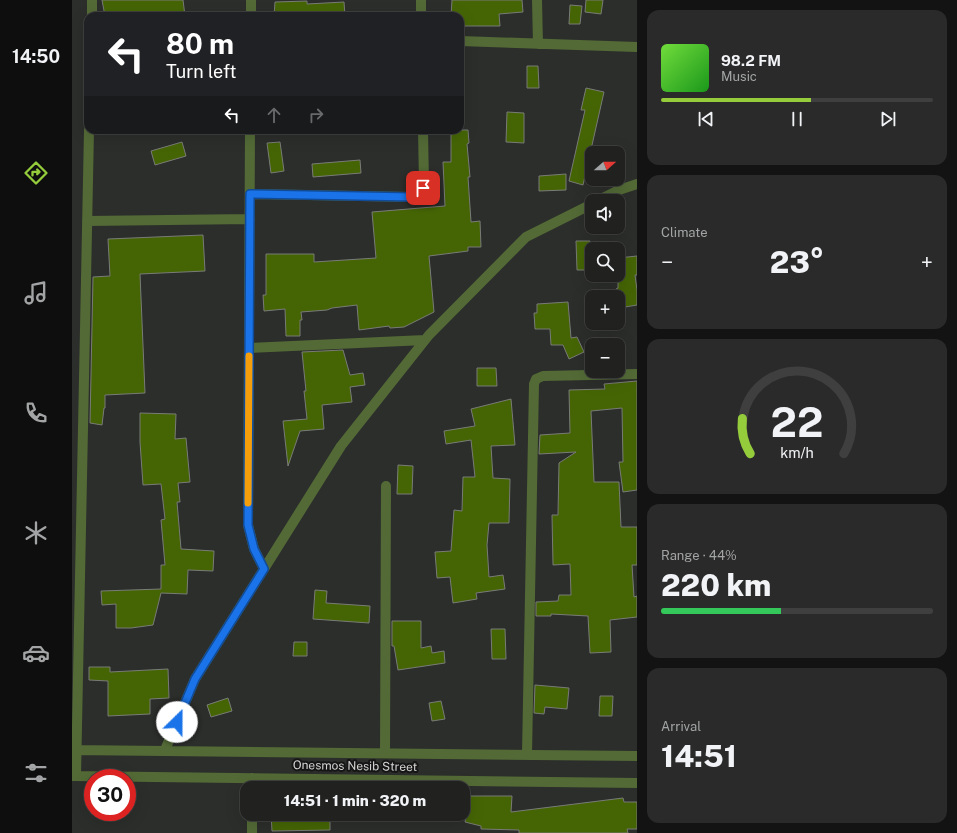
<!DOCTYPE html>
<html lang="en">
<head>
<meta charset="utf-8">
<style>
	:root { --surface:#212220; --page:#292a29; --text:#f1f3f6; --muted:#a2a4a5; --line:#3e3f3e; --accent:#95cc3b }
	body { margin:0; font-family:"Public Sans",sans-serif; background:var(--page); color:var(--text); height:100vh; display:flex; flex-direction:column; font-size:15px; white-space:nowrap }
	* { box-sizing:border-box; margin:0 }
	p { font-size:13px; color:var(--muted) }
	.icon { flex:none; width:22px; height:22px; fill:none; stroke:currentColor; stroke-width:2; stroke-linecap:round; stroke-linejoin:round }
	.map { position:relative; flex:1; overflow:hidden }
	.side { display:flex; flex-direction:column; gap:10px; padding:10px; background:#121312; width:320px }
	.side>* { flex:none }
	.top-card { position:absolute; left:12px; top:12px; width:380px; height:122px; border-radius:12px; box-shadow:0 4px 16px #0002,0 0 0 1px var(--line); background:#202124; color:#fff; overflow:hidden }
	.needle { width:26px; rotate:69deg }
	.buttons { position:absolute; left:513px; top:146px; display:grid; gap:8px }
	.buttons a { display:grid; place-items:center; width:40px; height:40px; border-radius:8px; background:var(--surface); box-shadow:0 4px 16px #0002,0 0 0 1px var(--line); font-size:20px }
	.speed { position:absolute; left:12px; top:769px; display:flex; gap:8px; font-size:20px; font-weight:700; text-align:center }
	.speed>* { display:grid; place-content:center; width:52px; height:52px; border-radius:50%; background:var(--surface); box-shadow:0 4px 16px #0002,0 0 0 1px var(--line); line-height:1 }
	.speed .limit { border:6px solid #d22; background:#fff; color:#111 }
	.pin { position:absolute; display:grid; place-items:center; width:34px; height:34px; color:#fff; margin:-17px; border-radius:8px; box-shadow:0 2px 6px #0006 }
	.me { position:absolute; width:44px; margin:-22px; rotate:23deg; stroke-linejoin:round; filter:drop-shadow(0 0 3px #0008) }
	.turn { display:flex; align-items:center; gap:14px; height:84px; padding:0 16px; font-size:18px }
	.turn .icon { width:52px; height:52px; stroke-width:2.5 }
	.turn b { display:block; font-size:28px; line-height:34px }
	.lanes { display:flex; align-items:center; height:38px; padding:0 16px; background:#0003; justify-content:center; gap:20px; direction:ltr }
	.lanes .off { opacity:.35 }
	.big { font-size:30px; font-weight:800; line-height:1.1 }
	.side .widget { flex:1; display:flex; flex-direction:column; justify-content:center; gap:6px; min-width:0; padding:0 14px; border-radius:12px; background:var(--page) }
	.side .dial { align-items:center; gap:0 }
	.dial svg { height:104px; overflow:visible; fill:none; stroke:var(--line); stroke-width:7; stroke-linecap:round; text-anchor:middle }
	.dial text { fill:var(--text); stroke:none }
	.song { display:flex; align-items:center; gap:12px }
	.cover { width:48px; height:48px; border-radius:6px; background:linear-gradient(135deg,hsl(100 70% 55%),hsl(120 70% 35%)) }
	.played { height:4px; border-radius:2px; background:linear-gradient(90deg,var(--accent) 55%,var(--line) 55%) }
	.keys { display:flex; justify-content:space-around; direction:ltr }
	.heat { display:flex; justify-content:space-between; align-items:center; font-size:22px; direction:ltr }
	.charge { height:6px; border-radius:3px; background:linear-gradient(90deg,#34c759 44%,var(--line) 0) }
	.trip { position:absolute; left:168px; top:781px; width:230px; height:40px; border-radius:12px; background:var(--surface); box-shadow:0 4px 16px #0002,0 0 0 1px var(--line); font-weight:800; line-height:40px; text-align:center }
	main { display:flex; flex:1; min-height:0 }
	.menu { display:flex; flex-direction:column; width:72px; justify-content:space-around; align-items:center; background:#0d0e0d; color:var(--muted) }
	.menu .icon { width:28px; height:28px }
	.menu .on { color:var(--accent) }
	.menu b { font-size:18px; color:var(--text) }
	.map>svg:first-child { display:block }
</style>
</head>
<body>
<main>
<nav class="menu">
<b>14:50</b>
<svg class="icon on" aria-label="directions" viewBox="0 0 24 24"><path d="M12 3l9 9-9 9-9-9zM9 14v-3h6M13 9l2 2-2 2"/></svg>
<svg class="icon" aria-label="music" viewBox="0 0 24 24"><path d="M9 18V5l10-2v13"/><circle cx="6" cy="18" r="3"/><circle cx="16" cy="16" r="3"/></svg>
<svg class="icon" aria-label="phone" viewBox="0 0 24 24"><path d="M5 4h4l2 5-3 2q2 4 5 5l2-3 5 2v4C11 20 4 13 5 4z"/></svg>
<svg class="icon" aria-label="climate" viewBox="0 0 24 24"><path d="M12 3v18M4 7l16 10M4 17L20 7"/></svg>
<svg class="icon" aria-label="car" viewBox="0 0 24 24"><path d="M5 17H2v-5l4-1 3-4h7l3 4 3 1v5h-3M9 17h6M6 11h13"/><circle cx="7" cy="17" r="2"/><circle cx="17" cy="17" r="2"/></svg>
<svg class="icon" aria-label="filters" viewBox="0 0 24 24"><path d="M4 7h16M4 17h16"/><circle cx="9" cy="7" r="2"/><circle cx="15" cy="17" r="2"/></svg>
</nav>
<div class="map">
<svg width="565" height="833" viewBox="0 0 565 833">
	<rect width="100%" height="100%" fill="#2c2e2b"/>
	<path fill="#456505" stroke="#797b77" d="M30,0H111L113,16H33Z
		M380,0H450L451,12L427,14L428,26H388V16H379Z
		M514,0H531L529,14L513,12Z
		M235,1V4L272,2L273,16H202L203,2Z
		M498,5L510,6L508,24H497Z
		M455,66H466L467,88H455Z
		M514,88L532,92L511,185L497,181L513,110H509Z
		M435,112L452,113V143L434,142Z
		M379,130H396L397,143L395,144L398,177H396L399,222L408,221L409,247H396V251L357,256L362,312L332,327L318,328L317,326L287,330L285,305L260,308L255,310L229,312L230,320H228V336H214L213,309L192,311L191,295H194V254H242V262L304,258L300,212L373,206L371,162H379Z
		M110,142L114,156L83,165L79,151Z
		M208,142L212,171L199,173L195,143Z
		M288,160L289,173L241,177L240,164Z
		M494,174V190L467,191V176Z
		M131,235L133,271L68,274L73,393L33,395V408H32L30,425L18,423L21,277L38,276L36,239Z
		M504,241H518L520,270H505Z
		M565,256V275H563L565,290V305L547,308L544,289L546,288V258Z
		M496,302L499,338L505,337L512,352L497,359L491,345H479L478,329H463L462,313H465V304Z
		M271,350L278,375L291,373L293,385L278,387L280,402L250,405L252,429L228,431L216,466L211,421L235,419L232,391H234L230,352Z
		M405,368H424L425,386H405Z
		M565,381V490L551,492L547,462H551L550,408L519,411L522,482H547L549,527H565V565H560L562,597L565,596V617L538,620L539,652L518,653L516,616L479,614V616H464V602L486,601L487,595H499L498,564L481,565L480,515H486L487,463L504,452L467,454L468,435L498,433L497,390L533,389L532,384Z
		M439,399L443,445L419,446L421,478L438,479L437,523H417L415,545L417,577L431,575L433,589L404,593L405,599L381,603L378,577L365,578L363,552L379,551L382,510L390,511L391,477H403L399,440L374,444L372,431L403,426L399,409Z
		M68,413L104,414L103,439L114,438L118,482L106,483L108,502H105L109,549L142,551L141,571L116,570L115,594L89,593L81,625L59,628H44V604L30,605L29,591L89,589V565H93L89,520L93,519L89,484L71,485L68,442Z
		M326,465L341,466L340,494H325Z
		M243,590L255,591L254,603L298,606L297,623L241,619Z
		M320,621H349V648L359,646L360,653L372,651L373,663L326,670L322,646H320Z
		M419,629H433L434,659H420Z
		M222,642H235V656H221Z
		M17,667H38V672L96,669L97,698L78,699V714L36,716V681L17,680Z
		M463,685L497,688L495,709L473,707L472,714L462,713Z
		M528,696H541L540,716H527Z
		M156,698L160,711L139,717L135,705Z
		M369,701L373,719L360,721L357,703Z
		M391,796H440L439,812L551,798L552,802H565V829H555L556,833H447V830L409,829V826L393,822L396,809L391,810Z
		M199,814H258V830L200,831Z"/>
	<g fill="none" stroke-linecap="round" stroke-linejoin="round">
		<path stroke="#536a36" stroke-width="10" d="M349,0V16
			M465,0L466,44
			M20,16V0
			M179,16V0
			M388,41L565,47
			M178,130L176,525L182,549L192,569
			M178,194L340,197L348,192L352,184L351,130
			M525,201L547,190L565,184
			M15,221L178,219
			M177,348L353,340
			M0,750L565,756
			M93,750L123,679L269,446L357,335L454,237L520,204
			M313,753L314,486
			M455,754L462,384L464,379L471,376L565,374
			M0,776L565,783
			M4,776L17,130
			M180,778V788
			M180,814V833"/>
	</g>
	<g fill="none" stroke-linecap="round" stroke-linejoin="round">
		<g stroke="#114b97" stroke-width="10">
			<path id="route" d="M105,722L123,679L192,569L182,549L176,525L178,194L340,197L351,188"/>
		</g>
		<use href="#route" stroke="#1a73e8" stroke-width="7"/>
		<path stroke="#f59e0b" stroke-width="7" d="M176,503L177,356"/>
	</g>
	<g text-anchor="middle" stroke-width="4" stroke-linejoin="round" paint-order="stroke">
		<g font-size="12" fill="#d3d4d2" stroke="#151615">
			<text transform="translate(283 766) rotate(1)" y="4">Onesmos Nesib Street</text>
		</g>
	</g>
</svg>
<div class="buttons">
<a><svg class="needle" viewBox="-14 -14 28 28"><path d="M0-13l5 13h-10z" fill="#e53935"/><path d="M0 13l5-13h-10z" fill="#a2a4a5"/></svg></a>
<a><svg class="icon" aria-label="sound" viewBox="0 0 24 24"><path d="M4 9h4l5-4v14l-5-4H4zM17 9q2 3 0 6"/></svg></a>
<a><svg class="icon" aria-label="search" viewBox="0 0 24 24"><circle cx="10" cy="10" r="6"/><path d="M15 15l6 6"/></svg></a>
<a>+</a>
<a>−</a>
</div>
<div class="speed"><div class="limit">30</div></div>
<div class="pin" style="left:351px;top:188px;background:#d93025"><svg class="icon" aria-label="arrive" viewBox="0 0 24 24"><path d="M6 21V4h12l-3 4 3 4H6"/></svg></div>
<svg class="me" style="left:105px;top:722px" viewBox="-20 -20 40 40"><circle r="19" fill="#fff"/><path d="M0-13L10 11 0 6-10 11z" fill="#1a73e8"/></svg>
<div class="trip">14:51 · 1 min · 320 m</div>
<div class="top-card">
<div class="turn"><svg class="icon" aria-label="left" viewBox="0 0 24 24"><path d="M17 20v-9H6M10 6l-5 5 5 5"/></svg><div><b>80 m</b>Turn left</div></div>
<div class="lanes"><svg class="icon" aria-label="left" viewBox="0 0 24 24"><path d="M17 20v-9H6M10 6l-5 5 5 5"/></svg><svg class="icon off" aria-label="ahead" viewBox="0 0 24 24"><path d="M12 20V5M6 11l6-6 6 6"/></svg><svg class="icon off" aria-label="right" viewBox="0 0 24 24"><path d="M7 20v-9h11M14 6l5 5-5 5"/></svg></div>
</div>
</div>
<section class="side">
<div class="widget">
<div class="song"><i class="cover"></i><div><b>98.2 FM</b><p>Music</p></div></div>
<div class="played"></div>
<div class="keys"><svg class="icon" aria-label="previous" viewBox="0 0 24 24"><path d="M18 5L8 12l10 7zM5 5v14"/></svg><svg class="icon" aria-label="pause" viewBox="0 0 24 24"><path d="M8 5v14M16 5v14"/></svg><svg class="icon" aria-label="next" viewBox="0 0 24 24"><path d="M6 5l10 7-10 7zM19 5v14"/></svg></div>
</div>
<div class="widget"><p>Climate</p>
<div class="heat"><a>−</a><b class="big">23°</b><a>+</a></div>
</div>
<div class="widget dial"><svg viewBox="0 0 100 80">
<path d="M14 69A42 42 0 1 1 86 69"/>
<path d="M14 69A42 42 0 0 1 8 42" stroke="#95cc3b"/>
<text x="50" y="56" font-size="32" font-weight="700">22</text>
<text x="50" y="72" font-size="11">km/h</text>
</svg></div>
<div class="widget"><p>Range · 44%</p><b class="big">220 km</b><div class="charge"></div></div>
<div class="widget"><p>Arrival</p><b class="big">14:51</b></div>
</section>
</main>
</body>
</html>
